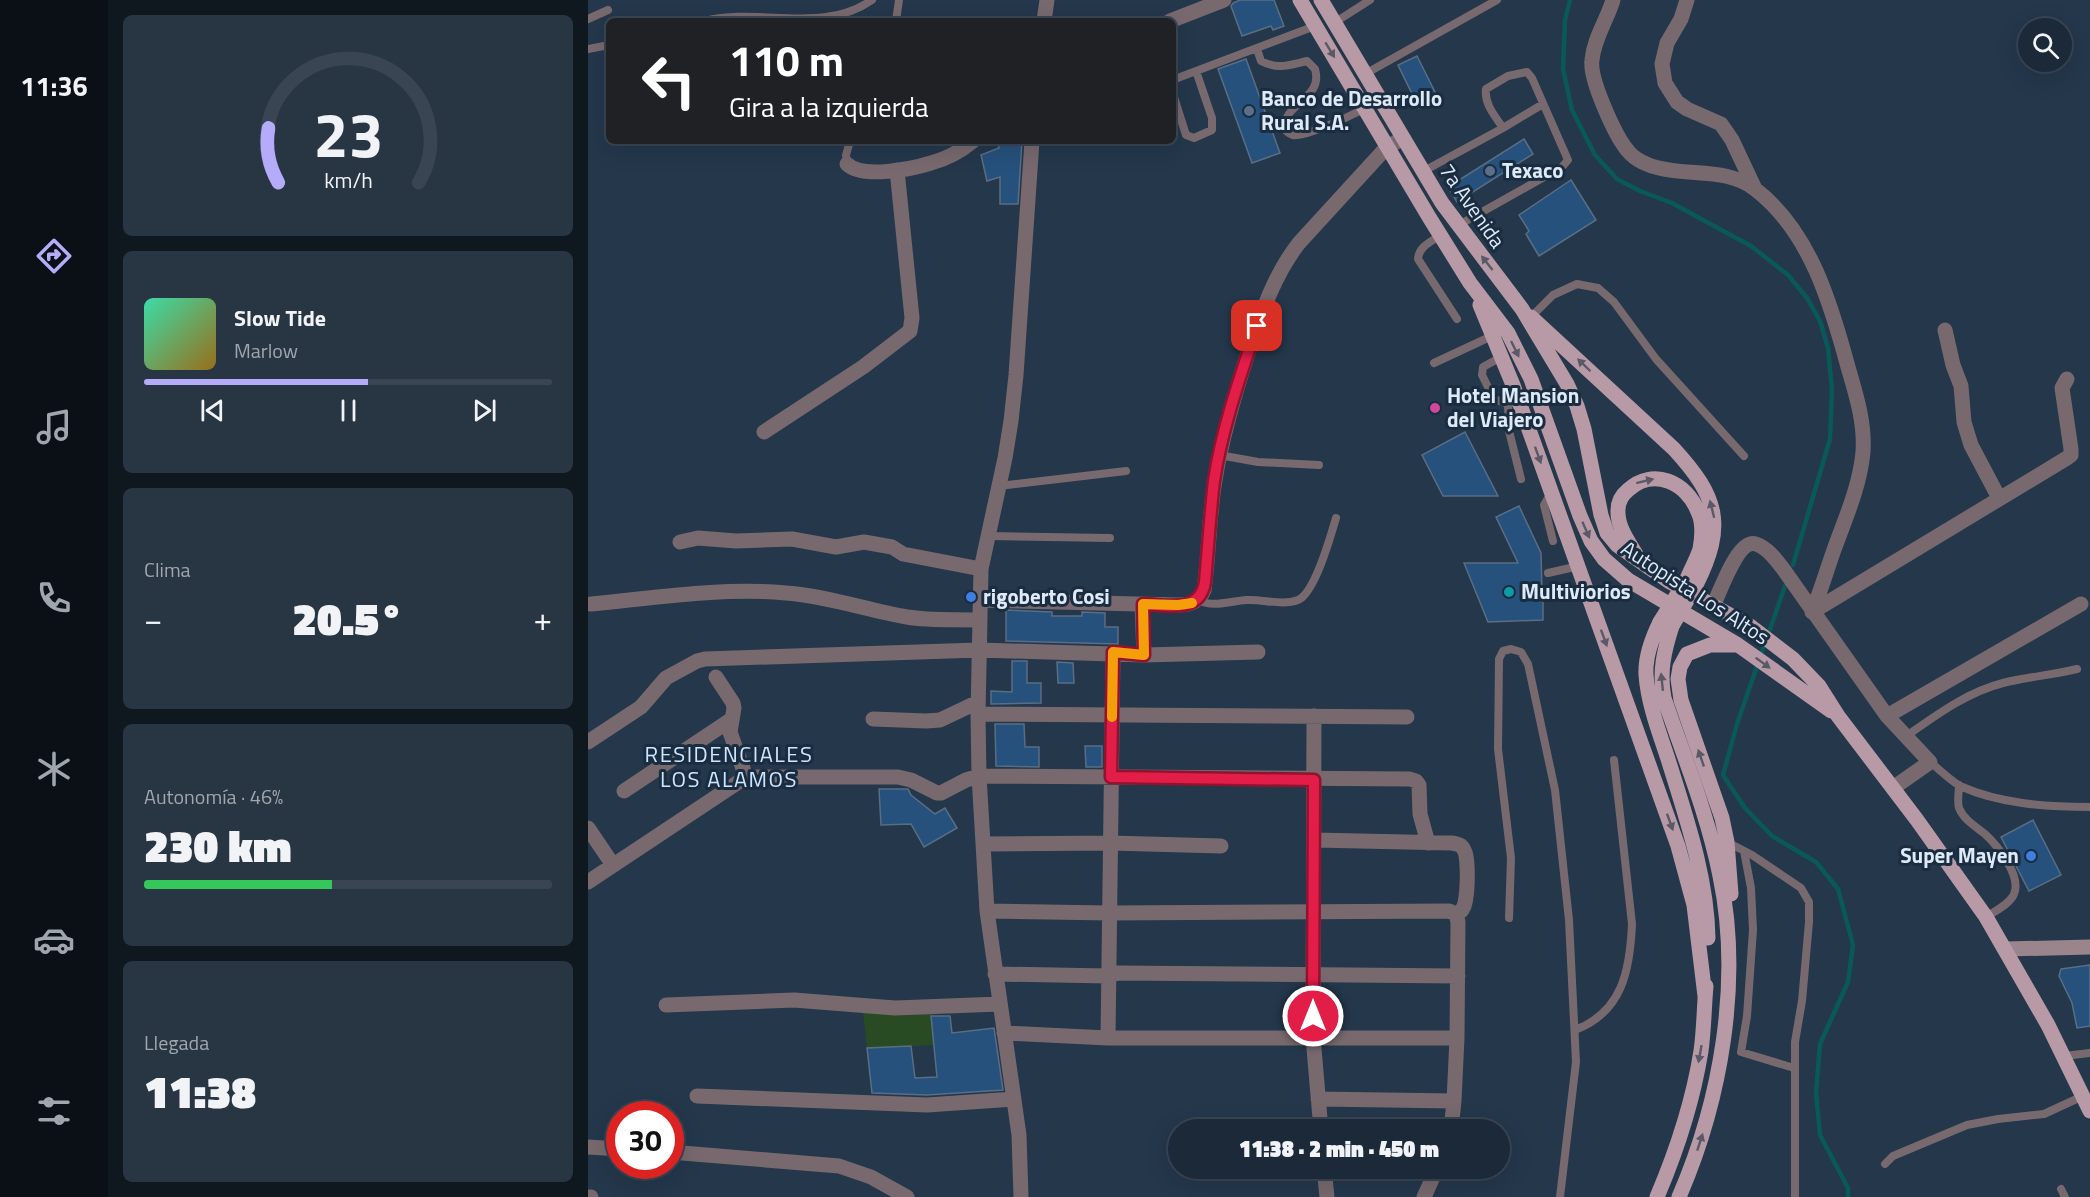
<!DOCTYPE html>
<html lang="es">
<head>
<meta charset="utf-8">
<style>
	:root { --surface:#1b2938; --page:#283543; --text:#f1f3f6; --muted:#a0a6ae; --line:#394553; --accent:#b4acf9 }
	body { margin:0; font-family:"Titillium Web",sans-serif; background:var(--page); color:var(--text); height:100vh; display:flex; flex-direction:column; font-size:22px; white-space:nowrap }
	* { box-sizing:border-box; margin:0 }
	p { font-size:20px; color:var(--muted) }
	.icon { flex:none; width:33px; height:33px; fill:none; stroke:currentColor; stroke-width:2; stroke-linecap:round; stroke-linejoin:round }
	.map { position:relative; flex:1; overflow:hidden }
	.side { display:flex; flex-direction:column; gap:15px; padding:15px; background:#0f171f; width:480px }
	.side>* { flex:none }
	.guide { position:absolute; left:18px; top:18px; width:570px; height:126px; border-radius:9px; box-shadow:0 6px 24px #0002,0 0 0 2px var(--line); background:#202124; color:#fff; overflow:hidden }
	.buttons { position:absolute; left:1430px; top:18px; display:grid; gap:12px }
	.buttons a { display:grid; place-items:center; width:54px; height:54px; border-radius:50%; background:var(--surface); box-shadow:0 6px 24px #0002,0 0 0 2px var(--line); font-size:30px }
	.speed { position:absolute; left:18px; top:1101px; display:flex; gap:12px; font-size:30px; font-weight:700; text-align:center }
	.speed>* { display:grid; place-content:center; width:78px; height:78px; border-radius:50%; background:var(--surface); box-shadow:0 6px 24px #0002,0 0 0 2px var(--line); line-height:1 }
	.speed .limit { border:9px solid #d22; background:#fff; color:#111 }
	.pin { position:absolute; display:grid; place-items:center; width:51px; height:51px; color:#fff; margin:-26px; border-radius:12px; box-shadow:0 3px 9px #0006 }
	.me { position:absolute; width:66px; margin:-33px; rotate:0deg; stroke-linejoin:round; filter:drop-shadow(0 0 4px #0008) }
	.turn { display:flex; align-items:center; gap:21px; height:126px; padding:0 24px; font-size:27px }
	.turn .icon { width:78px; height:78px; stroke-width:2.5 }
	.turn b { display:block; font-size:42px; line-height:51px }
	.big { font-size:45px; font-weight:800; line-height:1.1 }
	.side .widget { flex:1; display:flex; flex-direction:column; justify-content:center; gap:9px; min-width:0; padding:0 21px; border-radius:9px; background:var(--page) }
	.side .dial { align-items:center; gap:0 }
	.dial svg { height:156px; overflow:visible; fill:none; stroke:var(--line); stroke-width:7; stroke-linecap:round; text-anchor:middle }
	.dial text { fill:var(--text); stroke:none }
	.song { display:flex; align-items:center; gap:18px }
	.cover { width:72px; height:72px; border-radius:9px; background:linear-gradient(135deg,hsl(160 70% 55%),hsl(40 70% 35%)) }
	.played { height:6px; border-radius:3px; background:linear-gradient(90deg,var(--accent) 55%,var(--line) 55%) }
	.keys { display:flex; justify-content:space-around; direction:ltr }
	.heat { display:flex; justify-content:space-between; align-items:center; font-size:33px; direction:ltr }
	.charge { height:9px; border-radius:4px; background:linear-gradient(90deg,#34c759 46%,var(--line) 0) }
	.trip { position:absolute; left:580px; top:1119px; width:342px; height:60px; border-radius:30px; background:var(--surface); box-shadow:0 6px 24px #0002,0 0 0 2px var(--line); font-weight:800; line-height:60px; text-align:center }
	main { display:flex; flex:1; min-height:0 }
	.dock { display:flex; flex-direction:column; width:108px; justify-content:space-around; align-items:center; background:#0b1016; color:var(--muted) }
	.dock .icon { width:42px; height:42px }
	.dock .current { color:var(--accent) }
	.dock b { font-size:27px; color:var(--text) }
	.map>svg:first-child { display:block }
</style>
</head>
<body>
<main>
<nav class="dock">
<b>11:36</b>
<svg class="icon current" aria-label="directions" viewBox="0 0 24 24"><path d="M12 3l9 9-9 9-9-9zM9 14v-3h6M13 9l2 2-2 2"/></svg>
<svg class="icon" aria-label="music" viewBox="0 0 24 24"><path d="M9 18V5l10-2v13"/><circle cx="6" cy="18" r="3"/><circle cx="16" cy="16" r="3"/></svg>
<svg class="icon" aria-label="phone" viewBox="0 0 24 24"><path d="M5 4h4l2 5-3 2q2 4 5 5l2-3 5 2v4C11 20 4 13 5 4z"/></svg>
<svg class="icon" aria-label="climate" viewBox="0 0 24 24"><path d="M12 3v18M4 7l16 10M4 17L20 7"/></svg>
<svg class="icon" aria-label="car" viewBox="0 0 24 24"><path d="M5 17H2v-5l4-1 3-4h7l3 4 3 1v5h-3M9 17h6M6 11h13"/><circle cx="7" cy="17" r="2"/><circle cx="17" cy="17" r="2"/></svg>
<svg class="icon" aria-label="filters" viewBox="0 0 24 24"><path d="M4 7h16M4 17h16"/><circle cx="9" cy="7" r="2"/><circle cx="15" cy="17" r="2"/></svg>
</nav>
<section class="side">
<div class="widget dial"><svg viewBox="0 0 100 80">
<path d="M14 69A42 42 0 1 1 86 69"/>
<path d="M14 69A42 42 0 0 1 9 41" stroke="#b4acf9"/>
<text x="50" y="56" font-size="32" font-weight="700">23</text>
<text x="50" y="72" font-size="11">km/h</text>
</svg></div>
<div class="widget">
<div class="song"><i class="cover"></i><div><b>Slow Tide</b><p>Marlow</p></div></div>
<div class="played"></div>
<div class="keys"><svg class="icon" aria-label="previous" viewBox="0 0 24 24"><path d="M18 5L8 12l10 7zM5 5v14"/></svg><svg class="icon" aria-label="pause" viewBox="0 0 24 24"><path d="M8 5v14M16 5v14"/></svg><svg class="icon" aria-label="next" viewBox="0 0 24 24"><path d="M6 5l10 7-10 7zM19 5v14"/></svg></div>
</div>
<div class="widget"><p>Clima</p>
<div class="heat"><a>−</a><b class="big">20.5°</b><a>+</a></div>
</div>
<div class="widget"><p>Autonomía · 46%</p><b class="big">230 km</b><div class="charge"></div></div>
<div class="widget"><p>Llegada</p><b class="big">11:38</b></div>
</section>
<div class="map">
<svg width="1502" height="1197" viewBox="0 0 1502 1197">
	<rect width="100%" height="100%" fill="#24374b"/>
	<path fill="#284b24" d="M343,1011L346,1045L279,1048L275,1012Z"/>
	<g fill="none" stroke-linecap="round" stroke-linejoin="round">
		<path stroke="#0a5959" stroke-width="4.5" d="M982,0L977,20L975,69L984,110L1007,155L1029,179L1052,191L1084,203L1163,246L1200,275L1219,298L1232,321L1240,348L1244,390L1242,439L1205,565
			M1180,635L1197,586
			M1177,643L1149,724L1135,775L1157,808L1184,836L1228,862L1250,889L1265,945L1260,982L1232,1044L1228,1093L1232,1135L1260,1188V1197"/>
	</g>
	<path fill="#26517c" stroke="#596e84" stroke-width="1.5" d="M652,0H686L696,26L685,30L683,26L654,36L643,6L645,3Z
		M829,56L850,98L831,108L810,65Z
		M658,59L692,153L664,163L630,69Z
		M936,139L945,154L869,202L860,187Z
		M410,141H434L430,204H412V177L399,181L393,155L411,148Z
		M983,180L1008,220L951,256L938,234L941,231L931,215Z
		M877,432L910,496H855L834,455Z
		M931,506L953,553L954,591L953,595L955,600V620L900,622L876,563H930L908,517Z
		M418,610L464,612V616H494V612L517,613V627H530V644L418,641Z
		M424,661H439V683H453V703L403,704V691L424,692Z
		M469,662L485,663L486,683H470Z
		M407,724H436L437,747H451V767L408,766Z
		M497,746H514V767H498Z
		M291,789H320L323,795L347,814L357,808L369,828L336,847L323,824L293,825Z
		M1445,820L1473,875L1441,891L1413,837Z
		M1502,965V1026L1489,1028L1484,1003L1471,976L1473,969Z
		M343,1016H362L364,1033L406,1028L415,1090L339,1095L284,1093L279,1048L323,1046L327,1078L349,1077Z"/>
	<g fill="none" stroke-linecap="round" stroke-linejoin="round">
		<path stroke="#77696e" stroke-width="8" d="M0,19L20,10
			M117,21C172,7 234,35 284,0
			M308,21L311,0
			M746,23L782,0
			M0,49L21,45
			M669,49L673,61C690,70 701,65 719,61L727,69C736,100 694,102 697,130C700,133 701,134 705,135C716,138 764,115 776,109
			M777,74L909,0
			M585,82L587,79L727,26
			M585,94L598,135L606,138L624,130V118L608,71
			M259,164L258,155L262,141
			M834,172L915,128L955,104
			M869,226L974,167L980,160L944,78L939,72L920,76L898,89C896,104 907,116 915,128
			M853,235C843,242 831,246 830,259L869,319
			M943,317L965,295L989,284L1010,288L1026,302L1068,359L1156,456
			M915,356L895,367L894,375L906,399L920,404L931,401
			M846,363L904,336
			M920,404L921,431L933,479
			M631,455L670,462L731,465
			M411,486L538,471
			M401,536L522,538
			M965,541L956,505L960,498L966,497
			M960,573L991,566
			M959,595L1000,592
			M609,600C626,608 641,601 659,600C675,599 694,606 710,600C727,593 743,535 748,518
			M1317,737C1347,716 1379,692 1415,683C1439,677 1464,675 1489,669
			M1342,762C1352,770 1362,780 1372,786C1412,804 1459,807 1502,807
			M1371,785C1371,792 1369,802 1371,808C1376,820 1387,826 1397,834C1409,845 1434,876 1426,894C1422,904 1407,911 1398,917
			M1139,842L1164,855L1213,888L1221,902V922L1214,1001L1207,1042V1197
			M1156,851L1163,888L1165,930L1159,1016L1153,1052L1206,1068
			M921,918L923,858L910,749L911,659L915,651L923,649L933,652L940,664L967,790L981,920L988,1062L972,1197
			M987,1030C1035,1012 1042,969 1044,924L1026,760
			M1476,1056L1502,1053
			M1297,1164L1305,1156L1379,1125L1410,1119L1456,1114L1495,1096
			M1473,1189L1477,1197"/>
		<path stroke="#77696e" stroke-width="15" d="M1025,0C1019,20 1006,38 1004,60C1001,78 1027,136 1040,151C1047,160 1061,166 1071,168C1104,176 1140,168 1167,189C1222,231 1243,304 1260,367C1268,395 1277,422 1275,452C1272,485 1258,517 1247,547C1239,569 1233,591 1224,612
			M1099,0L1093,19L1079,43L1074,64L1077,83L1089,102L1099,109L1133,124L1144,140L1167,189
			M456,21L459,0
			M582,21L636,0
			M259,164C274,179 324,169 343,163C358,159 373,151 385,141
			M1357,330L1365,365L1373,386L1376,422L1383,445L1411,498
			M176,432L275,367L322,331L324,318L309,170
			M92,542L110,538L148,541L204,539L248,547L276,542L304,547L315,554L393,569
			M393,600L590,605C602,605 611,602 616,590C621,553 621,516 627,480C634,436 647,393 661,350C674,312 686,275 711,243L798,148L815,138
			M3,604C67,598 133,587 198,593C239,596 279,610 319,617C343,621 368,619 392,620
			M554,604L556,655
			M1125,606C1132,592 1150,538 1168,544C1180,548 1189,561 1196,570L1299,716L1342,762L1305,788
			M1224,612L1479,458L1483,455V449L1474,388L1479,379
			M128,677L145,703L146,708L142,732L158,777
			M390,714L819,717
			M726,716L725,1037L733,1130
			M1299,716L1493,604
			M285,719L338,721L352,720L390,702
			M0,742L53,707L78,678L109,661L117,659L391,650L556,655L670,652
			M36,791L144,719
			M0,828L25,865
			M726,840L864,843C870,844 874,845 876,850C881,857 880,901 875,908C873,913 872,912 868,914
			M395,844L522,843L633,846
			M0,882L158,777H310L323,780L349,793H353L378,780L391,776L822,779L828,781L831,785L832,814L840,843
			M399,911L521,913L861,911L868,914
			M407,974L520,976L530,973L870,976
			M78,1005L206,1000L307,1008L412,1004
			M416,1033L520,1038H869
			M520,1038L525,653
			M109,1096L339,1105L426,1099
			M730,1099L866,1101
			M863,1130L866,1101L869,1038L870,922L868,914
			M0,1147L32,1149
			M82,1152L251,1166L283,1177L319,1197
			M736,1168L739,1197
			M0,1197H3
			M433,1197L431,1135L399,911L391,776L390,714L393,569L417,458L423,421L428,375L444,141
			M836,1197L849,1168"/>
		<path stroke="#9b858d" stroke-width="15" d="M1418,949L1502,947"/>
		<path stroke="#b79aa5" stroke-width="15" d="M712,0L841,217L882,283L920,333L943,379L992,516L1003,541L1016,559L1040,580L1150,645L1243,711
			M733,0L854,203L934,309L979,384L989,406L996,429L1013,515L1019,533L1029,545L1082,582L1162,626L1205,659L1231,686L1250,716L1329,820L1398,917L1460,1025L1502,1111
			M892,305L925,385L1090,846L1106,905L1117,996
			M943,317L1086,449C1130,497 1138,525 1108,585
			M1049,556C1041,542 1029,527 1030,510C1030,502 1034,495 1040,490C1065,467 1099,482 1110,512C1115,522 1114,538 1112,549C1109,559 1103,569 1099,579
			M1072,622C1064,638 1057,656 1058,675C1060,703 1071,732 1080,759C1098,817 1119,877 1120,938
			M1084,626C1076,651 1071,672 1076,698C1096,757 1120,815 1132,876C1154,981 1133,1100 1091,1197
			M1143,894L1139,842L1134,818L1093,700L1090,679L1092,667L1099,654L1122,645H1148
			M1069,1197C1089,1150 1105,1101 1113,1051C1116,1030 1116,1008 1118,986"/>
		<path stroke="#b79aa5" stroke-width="15" d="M1072,622L1099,579
			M1084,626L1108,585"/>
	</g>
	<defs><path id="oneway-solid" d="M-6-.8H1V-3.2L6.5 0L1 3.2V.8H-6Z" transform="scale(1.5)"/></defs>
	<g fill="#595968">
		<use href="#oneway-solid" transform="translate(742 50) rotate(59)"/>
		<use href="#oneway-solid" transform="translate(899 263) rotate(-128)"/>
		<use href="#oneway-solid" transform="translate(927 349) rotate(64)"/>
		<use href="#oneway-solid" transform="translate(996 365) rotate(-136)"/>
		<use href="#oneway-solid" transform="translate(950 455) rotate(70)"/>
		<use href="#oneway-solid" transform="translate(1057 481) rotate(-14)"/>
		<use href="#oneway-solid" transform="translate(1124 509) rotate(-104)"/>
		<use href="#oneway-solid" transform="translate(998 530) rotate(66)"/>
		<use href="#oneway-solid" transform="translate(1016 638) rotate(70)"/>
		<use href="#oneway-solid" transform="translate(1175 663) rotate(36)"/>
		<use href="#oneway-solid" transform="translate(1074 682) rotate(-96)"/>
		<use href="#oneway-solid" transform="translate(1113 758) rotate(-109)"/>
		<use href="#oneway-solid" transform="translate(1082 822) rotate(70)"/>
		<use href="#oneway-solid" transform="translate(1112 1054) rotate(100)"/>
		<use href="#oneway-solid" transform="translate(1112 1142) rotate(-72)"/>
	</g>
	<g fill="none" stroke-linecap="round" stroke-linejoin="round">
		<g stroke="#92132f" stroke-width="15">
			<path id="route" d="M669,326C652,377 634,428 626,481C622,515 620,549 617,582C612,614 579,605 555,604L556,655L525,652L523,777L726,780L725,1016"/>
		</g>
		<use href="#route" stroke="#e11d48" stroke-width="10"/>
		<path stroke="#f59e0b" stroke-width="10" d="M524,717L525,652L556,655L555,604L590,605L604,603"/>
	</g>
	<g fill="#5c6f8a" stroke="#1a2d40" stroke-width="2">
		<circle cx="661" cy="111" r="6"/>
		<circle cx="902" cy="171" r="6"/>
	</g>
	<circle fill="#d1479c" stroke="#1a2d40" stroke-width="2" cx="847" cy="408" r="6"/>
	<circle fill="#0f9aa8" stroke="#1a2d40" stroke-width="2" cx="921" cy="592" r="6"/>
	<g fill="#3f7fe0" stroke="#1a2d40" stroke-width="2">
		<circle cx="383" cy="597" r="6"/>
		<circle cx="1443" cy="856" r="6"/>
	</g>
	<g text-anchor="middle" stroke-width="6" stroke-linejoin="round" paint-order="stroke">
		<g font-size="21" font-weight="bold" fill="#deeaf7" stroke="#1a2d40" text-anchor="start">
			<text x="673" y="106">Banco de Desarrollo<tspan x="673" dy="24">Rural S.A.</tspan></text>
			<text x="914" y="178">Texaco</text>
			<text x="859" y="403">Hotel Mansion<tspan x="859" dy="24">del Viajero</tspan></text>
			<text x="933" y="599">Multiviorios</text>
			<text x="395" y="604">rigoberto Cosi</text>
			<text x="1431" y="863" text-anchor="end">Super Mayen</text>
		</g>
		<g font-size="21" fill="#deeaf7" stroke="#1a2d40">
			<text transform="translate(884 206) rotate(55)" y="7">7a Avenida</text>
			<text transform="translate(1107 593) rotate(33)" y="7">Autopista Los Altos</text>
		</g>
		<g font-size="22" letter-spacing="1.5" fill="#cee5ff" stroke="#1a2d40">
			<text x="141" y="762">RESIDENCIALES<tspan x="141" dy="25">LOS ALAMOS</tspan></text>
		</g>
	</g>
</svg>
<div class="buttons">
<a><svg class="icon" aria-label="search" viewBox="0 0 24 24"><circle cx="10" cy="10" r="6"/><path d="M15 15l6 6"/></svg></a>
</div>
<div class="speed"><div class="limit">30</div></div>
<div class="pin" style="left:669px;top:326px;background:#d93025"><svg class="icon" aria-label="arrive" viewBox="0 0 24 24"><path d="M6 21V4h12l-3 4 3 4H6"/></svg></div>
<svg class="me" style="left:725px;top:1016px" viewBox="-20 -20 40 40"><circle r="17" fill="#e11d48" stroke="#fff" stroke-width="3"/><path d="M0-11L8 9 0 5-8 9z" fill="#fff"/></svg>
<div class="trip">11:38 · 2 min · 450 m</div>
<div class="guide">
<div class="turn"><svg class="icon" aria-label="left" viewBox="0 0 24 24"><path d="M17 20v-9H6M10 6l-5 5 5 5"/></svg><div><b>110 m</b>Gira a la izquierda</div></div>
</div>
</div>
</main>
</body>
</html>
